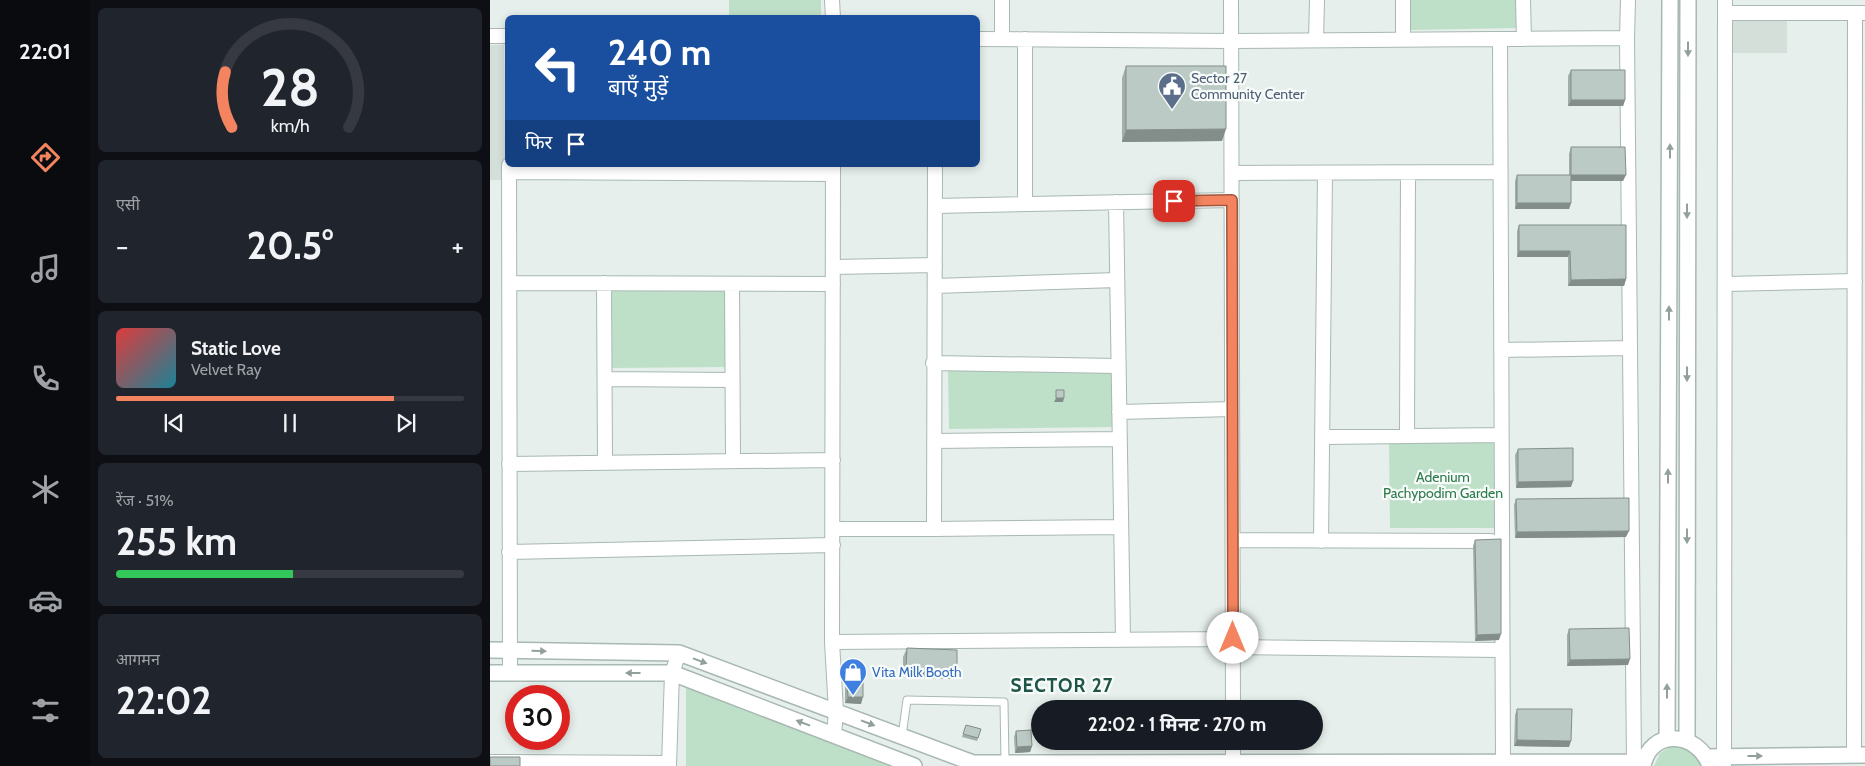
<!DOCTYPE html>
<html lang="hi">
<head>
<meta charset="utf-8">
<style>
	:root { --surface:#171b24; --page:#20242c; --text:#f1f3f6; --muted:#9ea1a6; --line:#363941; --accent:#f4845f }
	body { margin:0; font-family:Cabin,"Noto Sans Devanagari",sans-serif; background:var(--page); color:var(--text); height:100vh; display:flex; flex-direction:column; font-size:19px; white-space:nowrap }
	* { box-sizing:border-box; margin:0 }
	p { font-size:16px; color:var(--muted) }
	.icon { flex:none; width:28px; height:28px; fill:none; stroke:currentColor; stroke-width:2; stroke-linecap:round; stroke-linejoin:round }
	.map { position:relative; flex:1; overflow:hidden }
	.side { display:flex; flex-direction:column; gap:8px; padding:8px; background:#0d0f14; width:400px }
	.side>* { flex:none }
	.banner { position:absolute; left:15px; top:15px; width:475px; height:152px; border-radius:8px; box-shadow:0 2px 8px #0003; background:#1a4fa0; color:#fff; overflow:hidden }
	.speed { position:absolute; left:15px; top:685px; display:flex; gap:10px; font-size:25px; font-weight:700; text-align:center }
	.speed>* { display:grid; place-content:center; width:65px; height:65px; border-radius:50%; background:var(--surface); box-shadow:0 2px 8px #0003; line-height:1 }
	.speed .limit { border:8px solid #d22; background:#fff; color:#111 }
	.pin { position:absolute; display:grid; place-items:center; width:42px; height:42px; color:#fff; margin:-21px; border-radius:10px; box-shadow:0 2px 8px #0006 }
	.me { position:absolute; width:55px; margin:-28px; rotate:0deg; stroke-linejoin:round; filter:drop-shadow(0 0 4px #0008) }
	.turn { display:flex; align-items:center; gap:18px; height:105px; padding:0 20px; font-size:22px }
	.turn .icon { width:65px; height:65px; stroke-width:2.5 }
	.turn b { display:block; font-size:35px; line-height:42px }
	.then { display:flex; align-items:center; height:48px; padding:0 20px; background:#0003; gap:10px; font-size:19px }
	.big { font-size:38px; font-weight:700; line-height:1.1 }
	.side .card { flex:1; display:flex; flex-direction:column; justify-content:center; gap:8px; min-width:0; padding:0 18px; border-radius:8px; background:var(--page) }
	.side .dial { align-items:center; gap:0 }
	.dial svg { height:130px; overflow:visible; fill:none; stroke:var(--line); stroke-width:7; stroke-linecap:round; text-anchor:middle }
	.dial text { fill:var(--text); stroke:none }
	.song { display:flex; align-items:center; gap:15px }
	.cover { width:60px; height:60px; border-radius:8px; background:linear-gradient(135deg,hsl(0 70% 55%),hsl(190 70% 35%)) }
	.played { height:5px; border-radius:2px; background:linear-gradient(90deg,var(--accent) 80%,var(--line) 80%) }
	.keys { display:flex; justify-content:space-around; direction:ltr }
	.heat { display:flex; justify-content:space-between; align-items:center; font-size:28px; direction:ltr }
	.charge { height:8px; border-radius:4px; background:linear-gradient(90deg,#34c759 51%,var(--line) 0) }
	.trip { position:absolute; left:541px; top:700px; width:292px; height:50px; border-radius:25px; background:var(--surface); box-shadow:0 2px 8px #0003; font-weight:700; line-height:50px; text-align:center }
	main { display:flex; flex:1; min-height:0 }
	.tabs { display:flex; flex-direction:column; width:90px; justify-content:space-around; align-items:center; background:#090b0e; color:var(--muted) }
	.tabs .icon { width:35px; height:35px }
	.tabs .on { color:var(--accent) }
	.tabs b { font-size:22px; color:var(--text) }
	.map>svg:first-child { display:block }
</style>
</head>
<body>
<main>
<nav class="tabs">
<b>22:01</b>
<svg class="icon on" aria-label="directions" viewBox="0 0 24 24"><path d="M12 3l9 9-9 9-9-9zM9 14v-3h6M13 9l2 2-2 2"/></svg>
<svg class="icon" aria-label="music" viewBox="0 0 24 24"><path d="M9 18V5l10-2v13"/><circle cx="6" cy="18" r="3"/><circle cx="16" cy="16" r="3"/></svg>
<svg class="icon" aria-label="phone" viewBox="0 0 24 24"><path d="M5 4h4l2 5-3 2q2 4 5 5l2-3 5 2v4C11 20 4 13 5 4z"/></svg>
<svg class="icon" aria-label="climate" viewBox="0 0 24 24"><path d="M12 3v18M4 7l16 10M4 17L20 7"/></svg>
<svg class="icon" aria-label="car" viewBox="0 0 24 24"><path d="M5 17H2v-5l4-1 3-4h7l3 4 3 1v5h-3M9 17h6M6 11h13"/><circle cx="7" cy="17" r="2"/><circle cx="17" cy="17" r="2"/></svg>
<svg class="icon" aria-label="filters" viewBox="0 0 24 24"><path d="M4 7h16M4 17h16"/><circle cx="9" cy="7" r="2"/><circle cx="15" cy="17" r="2"/></svg>
</nav>
<section class="side">
<div class="card dial"><svg viewBox="0 0 100 80">
<path d="M14 69A42 42 0 1 1 86 69"/>
<path d="M14 69A42 42 0 0 1 10 35" stroke="#f4845f"/>
<text x="50" y="56" font-size="32" font-weight="700">28</text>
<text x="50" y="72" font-size="11">km/h</text>
</svg></div>
<div class="card"><p>एसी</p>
<div class="heat"><a>−</a><b class="big">20.5°</b><a>+</a></div>
</div>
<div class="card">
<div class="song"><i class="cover"></i><div><b>Static Love</b><p>Velvet Ray</p></div></div>
<div class="played"></div>
<div class="keys"><svg class="icon" aria-label="previous" viewBox="0 0 24 24"><path d="M18 5L8 12l10 7zM5 5v14"/></svg><svg class="icon" aria-label="pause" viewBox="0 0 24 24"><path d="M8 5v14M16 5v14"/></svg><svg class="icon" aria-label="next" viewBox="0 0 24 24"><path d="M6 5l10 7-10 7zM19 5v14"/></svg></div>
</div>
<div class="card"><p>रेंज · 51%</p><b class="big">255 km</b><div class="charge"></div></div>
<div class="card"><p>आगमन</p><b class="big">22:02</b></div>
</section>
<div class="map">
<svg width="1375" height="766" viewBox="0 0 1375 766">
	<rect width="100%" height="100%" fill="#e6efeb"/>
	<path fill="#d4dfda" d="M1242,18H1297V53H1242Z
		M0,45H14L15,180H0Z"/>
	<path fill="#bfe0c8" d="M239,0H331V17H239Z
		M920,0H1027V28L920,30Z
		M122,287H235V367L122,368Z
		M624,369L625,427L459,429L458,371Z
		M899,442H1007V528H900Z
		M196,685L402,766H196Z
		M1183,745C1198,745 1207,752 1211,766H1164L1170,753Z"/>
	<g fill="none" stroke-linecap="round" stroke-linejoin="round">
		<g stroke="#a8b8b2" stroke-width="9">
			<path id="service" d="M412,736L417,700L514,702L515,763"/>
		</g>
		<g stroke="#a8b8b2" stroke-width="16">
			<path id="minor" d="M342,0L343,18
				M741,0L743,709
				M1033,0L1034,39
				M1235,13H1374
				M0,36H18
				M1137,38L1138,0
				M488,39L741,41L1137,38L1144,762
				M512,39V0
				M535,39V204
				M1010,39L1013,763
				M826,40L827,0
				M913,40V0
				M19,165L20,673
				M343,165L342,642L346,711L344,735
				M19,172L343,174
				M742,173L1010,172
				M626,202L633,639
				M445,206L742,200
				M343,267L445,265
				M19,283L343,284
				M114,283L115,463
				M242,284L243,461
				M1236,284L1365,281
				M445,286L627,280
				M1011,350L1140,348
				M443,363L628,366
				M115,379L242,380
				M629,412L742,409
				M917,436L918,173
				M832,437L1011,435
				M444,441L630,439
				M19,464L343,460
				M343,529H444L445,165
				M444,529L631,527
				M743,540L1001,541
				M831,541L835,173
				M19,552L343,545
				M342,642L743,639
				M743,647L1012,650
				M743,741V766
				M1364,755L1365,13
				M0,762L179,763
				M179,766L182,673L189,653
				M1234,766L1235,0"/>
		</g>
		<g stroke="#a8b8b2" stroke-width="18">
			<path id="tertiary" d="M0,650L189,653L483,763L1154,762
				M0,673H182L424,766
				M1177,739L1180,0
				M1197,740L1198,0
				M1217,757L1375,755
				M1153,766C1160,728 1208,731 1220,766"/>
		</g>
		<use href="#service" stroke="#fff" stroke-width="7"/>
		<use href="#minor" stroke="#fff" stroke-width="14"/>
		<use href="#tertiary" stroke="#fff" stroke-width="15"/>
	</g>
	<path fill="#a1aea9" d="M636,66L732,141L632,142V78Z
		M1081,70L1135,100L1133,106H1078V76Z
		M1081,147L1133,181H1081V203L1079,209H1025V181L1027,175H1079V154Z
		M1029,225L1136,279L1134,286H1078V257H1027V231Z
		M1028,449L1081,487L1026,488L1025,455Z
		M1026,499L1136,537L1025,538L1024,505Z
		M985,540L1009,640L985,641L983,546Z
		M1079,629L1138,665L1077,666V635Z
		M417,648L467,670L464,679L413,677V657Z
		M357,682L371,704L355,703V688Z
		M1027,709L1079,747L1024,746L1025,715Z
		M476,725L491,729L487,741L472,737Z
		M526,731L542,746L540,752L525,753L524,737Z"/>
	<path fill="#838d89" d="M1081,100H1135L1133,106H1078Z
		M736,129L732,141L632,142L636,130Z
		M1081,175H1136L1133,181H1079Z
		M1027,203H1081L1079,209H1025Z
		M1029,251H1080L1078,257H1027Z
		M1136,279L1134,286H1078L1081,280Z
		M566,398H574L573,402H564Z
		M1083,481L1081,487L1026,488L1028,482Z
		M1139,531L1136,537L1025,538L1027,532Z
		M1011,634L1009,640L985,641L987,635Z
		M1140,659L1138,665L1077,666L1080,660Z
		M416,668L467,670L464,679L413,677Z
		M358,697H373L371,704L355,703Z
		M1027,740L1081,741L1079,747L1024,746Z
		M542,746L540,752L525,753L527,747Z"/>
	<path fill="#bbcac4" stroke="#838d89" d="M636,66H736V129L636,130Z
		M1081,70H1135V100H1081Z
		M1081,147H1135L1136,175H1081Z
		M1027,175H1081V203H1027Z
		M1029,225H1136V279L1081,280L1080,251H1029Z
		M566,390H574V398H566Z
		M1083,448V481L1028,482V449Z
		M1139,498V531L1027,532L1026,499Z
		M1011,539V634L987,635L985,540Z
		M1139,628L1140,659L1080,660L1079,629Z
		M417,648L467,650V670L416,668Z
		M373,681V697H358L357,682Z
		M1027,709H1082L1081,741L1027,740Z
		M476,725L491,729L488,738L473,734Z
		M541,730L542,746L527,747L526,731Z
		M0,757H30V766H0Z"/>
	<defs><path id="oneway-solid" d="M-6-.8H1V-3.2L6.5 0L1 3.2V.8H-6Z" transform="scale(1.25)"/></defs>
	<g fill="#92a09c">
		<use href="#oneway-solid" transform="translate(1198 49) rotate(90)"/>
		<use href="#oneway-solid" transform="translate(1180 151) rotate(-90)"/>
		<use href="#oneway-solid" transform="translate(1197 211) rotate(90)"/>
		<use href="#oneway-solid" transform="translate(1179 313) rotate(-90)"/>
		<use href="#oneway-solid" transform="translate(1197 374) rotate(90)"/>
		<use href="#oneway-solid" transform="translate(1178 476) rotate(-90)"/>
		<use href="#oneway-solid" transform="translate(1197 536) rotate(90)"/>
		<use href="#oneway-solid" transform="translate(49 651) rotate(1)"/>
		<use href="#oneway-solid" transform="translate(210 661) rotate(20)"/>
		<use href="#oneway-solid" transform="translate(143 673) rotate(180)"/>
		<use href="#oneway-solid" transform="translate(1177 691) rotate(-90)"/>
		<use href="#oneway-solid" transform="translate(313 723) rotate(-159)"/>
		<use href="#oneway-solid" transform="translate(378 723) rotate(21)"/>
		<use href="#oneway-solid" transform="translate(1265 756)"/>
	</g>
	<g fill="none" stroke-linecap="round" stroke-linejoin="round">
		<g stroke="#9f563e" stroke-width="12">
			<path id="route" d="M684,201L742,200L743,638"/>
		</g>
		<use href="#route" stroke="#f4845f" stroke-width="9"/>
	</g>
	<defs>
		<g id="civic-pin" transform="scale(1.4375)"><path d="M0 17L-7.5 6A9.5 9.5 0 1 1 7.5 6Z" fill="#5c6f8a" stroke="#f7fbf9"/><path d="M-.6-6.5H3V-4.5H.6V-3L4-1V1h2V6H-6V1h2V-1L-.6-3ZM-1.2 2.5V6h2.4V2.5Z" fill="#fff"/></g>
		<g id="shop-pin" transform="scale(1.4375)"><path d="M0 17L-7.5 6A9.5 9.5 0 1 1 7.5 6Z" fill="#3f7fe0" stroke="#f7fbf9"/><path d="M-5-2.5h2.3a2.7 3.5 0 0 1 5.4 0H5L5.5 6h-11ZM-1.5-2.5h3a1.5 2.3 0 0 0-3 0Z" fill="#fff"/></g>
	</defs>
	<g fill-rule="evenodd">
		<use href="#civic-pin" x="682" y="86"/>
		<use href="#shop-pin" x="363" y="672"/>
	</g>
	<g text-anchor="middle" stroke-width="4.5" stroke-linejoin="round" paint-order="stroke">
		<g font-size="14" fill="#4e5e75" stroke="#f7fbf9" text-anchor="start">
			<text x="701" y="83">Sector 27<tspan x="701" dy="16">Community Center</tspan></text>
		</g>
		<g font-size="14" fill="#2d7a4b" stroke="#f7fbf9">
			<text x="953" y="482">Adenium<tspan x="953" dy="16">Pachypodim Garden</tspan></text>
		</g>
		<g font-size="14" fill="#366cbe" stroke="#f7fbf9" text-anchor="start">
			<text x="382" y="677">Vita Milk Booth</text>
		</g>
		<g font-size="19" font-weight="bold" letter-spacing="1" fill="#1f5548" stroke="#f7fbf9">
			<text x="572" y="692">SECTOR 27</text>
		</g>
	</g>
</svg>
<div class="speed"><div class="limit">30</div></div>
<div class="pin" style="left:684px;top:201px;background:#d93025"><svg class="icon" aria-label="arrive" viewBox="0 0 24 24"><path d="M6 21V4h12l-3 4 3 4H6"/></svg></div>
<svg class="me" style="left:743px;top:638px" viewBox="-20 -20 40 40"><circle r="19" fill="#fff"/><path d="M0-13L10 11 0 6-10 11z" fill="#f4845f"/></svg>
<div class="trip">22:02 · 1 मिनट · 270 m</div>
<div class="banner">
<div class="turn"><svg class="icon" aria-label="left" viewBox="0 0 24 24"><path d="M17 20v-9H6M10 6l-5 5 5 5"/></svg><div><b>240 m</b>बाएँ मुड़ें</div></div>
<div class="then">फिर<svg class="icon" aria-label="arrive" viewBox="0 0 24 24"><path d="M6 21V4h12l-3 4 3 4H6"/></svg></div>
</div>
</div>
</main>
</body>
</html>
